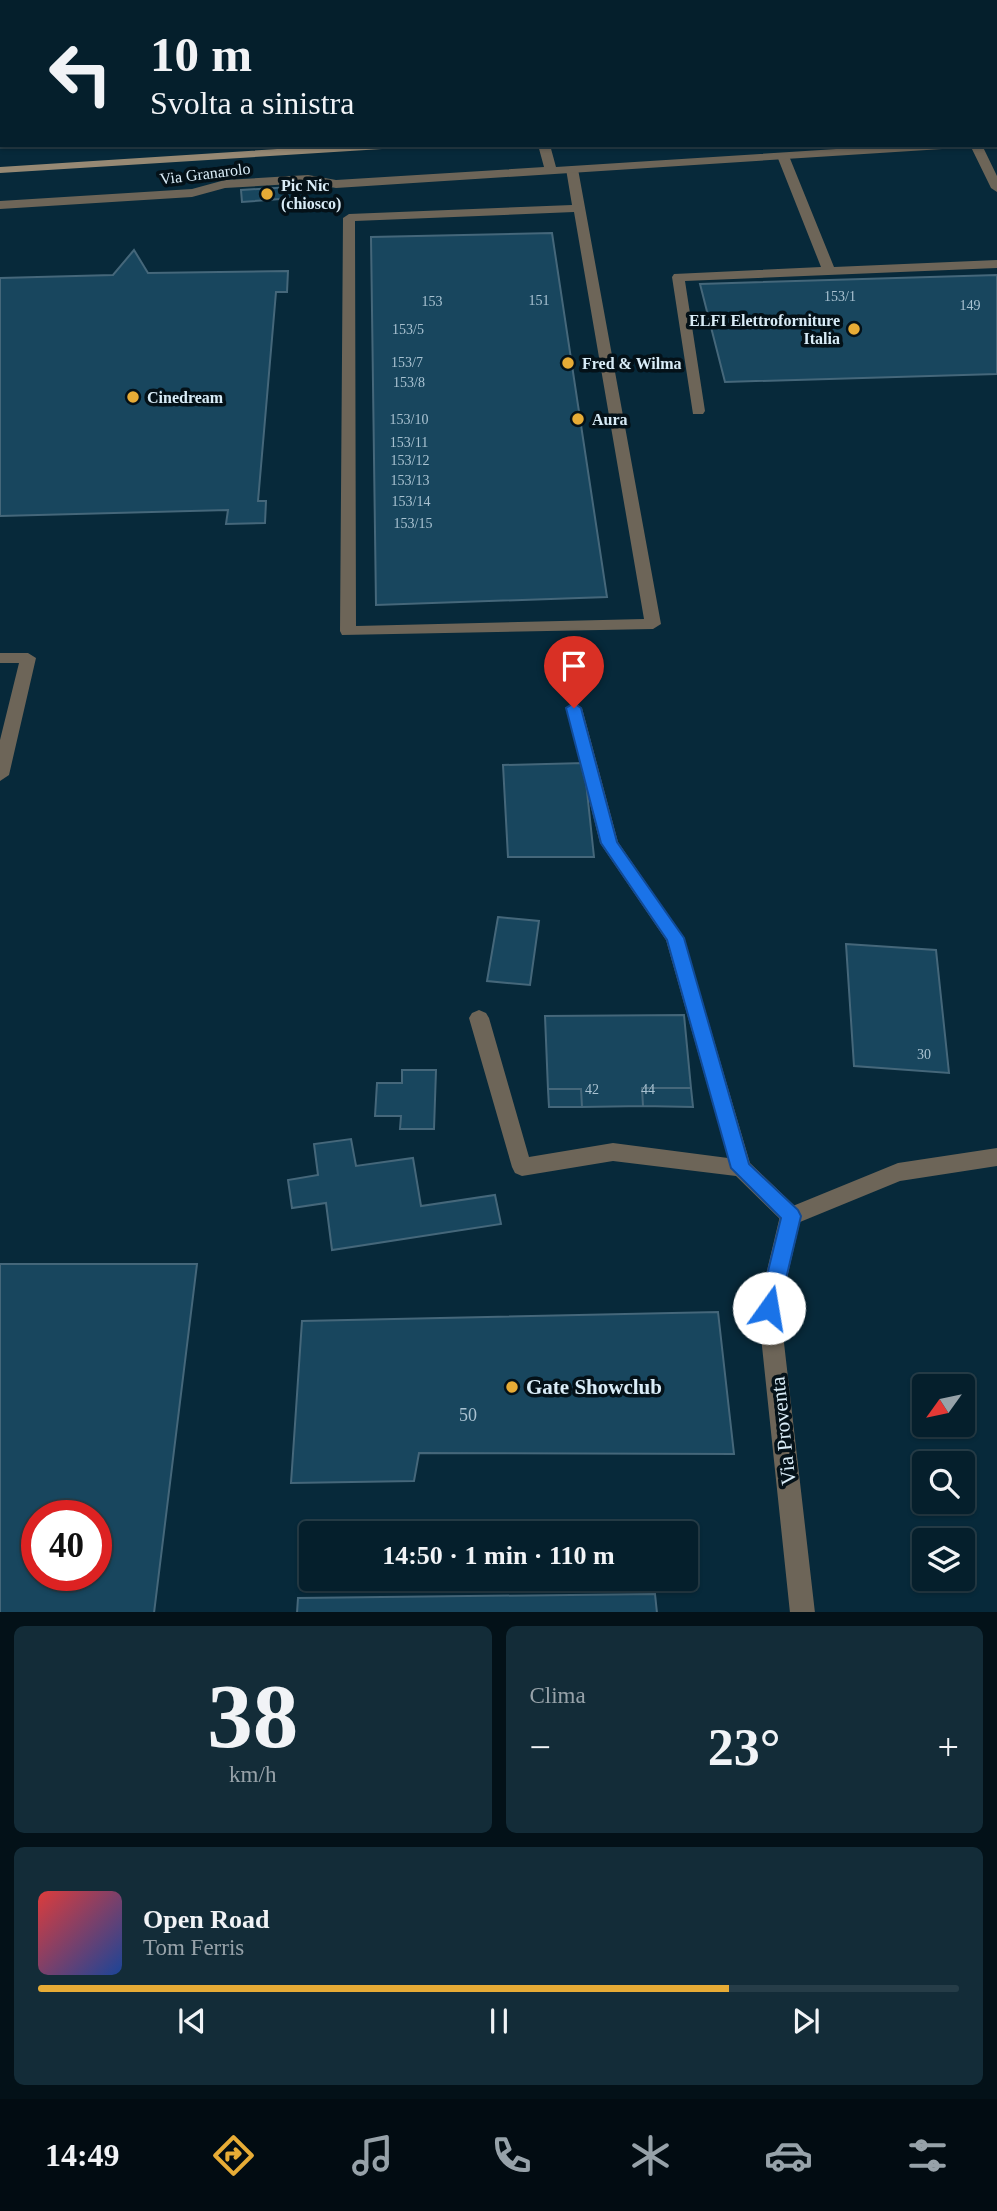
<!DOCTYPE html>
<html lang="it">
<head>
<meta charset="utf-8">
<style>
	:root { --surface:#051f2c; --page:#132c38; --text:#f1f3f6; --muted:#97a2a9; --line:#263d48; --accent:#e7ac36 }
	body { margin:0; font-family:Georgia,serif; background:var(--page); color:var(--text); height:100vh; display:flex; flex-direction:column; font-size:26px; white-space:nowrap }
	* { box-sizing:border-box; margin:0 }
	p { font-size:23px; color:var(--muted) }
	.icon { flex:none; width:38px; height:38px; fill:none; stroke:currentColor; stroke-width:2; stroke-linecap:round; stroke-linejoin:round }
	.map { position:relative; height:1612px; overflow:hidden }
	.side { display:flex; flex-direction:column; gap:14px; padding:14px; background:#031118; flex:1 }
	.side>* { flex:none }
	.guide { position:absolute; left:0px; top:0px; width:998px; height:147px; box-shadow:0 2px 5px #0004,0 0 0 2px var(--line); background:#051f2c; color:var(--text); overflow:hidden }
	.needle { width:46px; rotate:237deg }
	.buttons { position:absolute; left:912px; top:1374px; display:grid; gap:14px }
	.buttons a { display:grid; place-items:center; width:63px; height:63px; border-radius:7px; background:var(--surface); box-shadow:0 2px 5px #0004,0 0 0 2px var(--line); font-size:35px }
	.speed { position:absolute; left:21px; top:1500px; display:flex; gap:14px; font-size:35px; font-weight:700; text-align:center }
	.speed>* { display:grid; place-content:center; width:91px; height:91px; border-radius:50%; background:var(--surface); box-shadow:0 2px 5px #0004,0 0 0 2px var(--line); line-height:1 }
	.speed .limit { border:10px solid #d22; background:#fff; color:#111 }
	.pin { position:absolute; display:grid; place-items:center; width:60px; height:60px; color:#fff; margin:-72px -30px; border-radius:50% 50% 50% 0; rotate:-45deg; box-shadow:0 0 7px #0007 }
	.pin .icon { rotate:45deg }
	.me { position:absolute; width:77px; margin:-38px; rotate:13deg; stroke-linejoin:round; filter:drop-shadow(0 0 5px #0008) }
	.turn { display:flex; align-items:center; gap:24px; height:147px; padding:0 35px; font-size:32px }
	.turn .icon { width:91px; height:91px; stroke-width:2.5 }
	.turn b { display:block; font-size:49px; line-height:60px }
	.big { font-size:52px; font-weight:700; line-height:1.1 }
	.side .card { flex:1; display:flex; flex-direction:column; justify-content:center; gap:10px; min-width:0; padding:0 24px; border-radius:10px; background:var(--page) }
	.side .dial { align-items:center; gap:0 }
	.dial b { font-size:91px; line-height:1 }
	.song { display:flex; align-items:center; gap:21px }
	.cover { width:84px; height:84px; border-radius:10px; background:linear-gradient(135deg,hsl(0 70% 55%),hsl(220 70% 35%)) }
	.played { height:7px; border-radius:4px; background:linear-gradient(90deg,var(--accent) 75%,var(--line) 75%) }
	.keys { display:flex; justify-content:space-around; direction:ltr }
	.heat { display:flex; justify-content:space-between; align-items:center; font-size:38px; direction:ltr }
	.side .tiles { flex:1; display:grid; gap:14px; grid-template-columns:1fr 1fr }
	.card:last-child { grid-column:span 2 }
	.trip { position:absolute; left:299px; top:1521px; width:399px; height:70px; border-radius:7px; background:var(--surface); box-shadow:0 2px 5px #0004,0 0 0 2px var(--line); font-weight:700; line-height:70px; text-align:center }
	.tab-bar { display:flex; height:112px; justify-content:space-around; align-items:center; background:#020c12; color:var(--muted) }
	.tab-bar .icon { width:49px; height:49px }
	.tab-bar .current { color:var(--accent) }
	.tab-bar b { font-size:32px; color:var(--text) }
	.map>svg:first-child { display:block }
</style>
</head>
<body>
<div class="map">
<svg width="997" height="1613" viewBox="0 0 997 1613">
	<rect width="100%" height="100%" fill="#07293a"/>
	<g fill="none" stroke-linecap="round" stroke-linejoin="round">
		<path fill="#11597a" fill-rule="evenodd" d="M0,127H2V145H0Z"/>
	</g>
	<path fill="#18465e" stroke="#45677a" stroke-width="2" fill-rule="evenodd" d="M292,187L293,198L242,202L241,190Z
		M552,233L607,597L376,605L371,237Z
		M134,250L148,273L288,271L287,292H276L258,501H266L265,523L226,524L228,510L0,516V278L113,275Z
		M997,275V374L725,382L700,284Z
		M584,763L594,857H508L503,765Z
		M498,917L539,921L530,985L487,981Z
		M846,944L936,950L949,1073L854,1066Z
		M684,1015L691,1088H642L643,1106L582,1107L581,1089H548L545,1016Z
		M402,1070H436L434,1129H400L401,1116H375L377,1083H402Z
		M642,1088H691L693,1107L643,1106Z
		M548,1089H581L582,1107H549Z
		M351,1139L356,1166L413,1158L421,1206L495,1195L501,1224L332,1250L326,1203L292,1208L288,1180L318,1175L314,1144Z
		M0,1264H197L154,1613H0ZM37,1516H96V1575H37Z
		M718,1312L734,1454L419,1453L414,1481L291,1483L302,1321Z
		M655,1594L657,1613H297L298,1598Z"/>
	<g fill="none" stroke-linecap="round" stroke-linejoin="round">
		<path fill="#6d6558" fill-rule="evenodd" d="M970,145H982L997,176V192L991,188Z
			M783,153L789,156L834,267L997,260V268L685,281L705,411L703,414H693L672,277L674,274L821,267L777,156Z
			M572,166L578,169L661,624L653,629L342,635L340,631L343,218L349,214L572,205L566,169ZM574,212L644,619L356,626L355,221Z
			M574,702L582,708L618,842L684,938L750,1163L799,1210L802,1216L799,1222L791,1225L783,1222L736,1176L613,1161L522,1176L515,1173L512,1167L469,1018L472,1013L479,1010L486,1013L489,1018L529,1157L613,1143L728,1158L666,940L600,843L566,708Z"/>
		<path fill="#6d6558" fill-rule="evenodd" d="M507,0H517L518,2H508Z
			M538,145H550L556,167L899,145H964L958,148L336,188L308,183L225,188L192,197L0,209V201L192,189L225,180L308,175L336,180L544,167Z
			M0,653H28L36,658L9,775L0,781V740L19,663H0Z"/>
		<path fill="#6d6558" fill-rule="evenodd" d="M997,1148V1166L900,1181L800,1222L780,1308L815,1613H790L758,1308L780,1216L783,1210L898,1163Z"/>
		<path fill="#968974" fill-rule="evenodd" d="M996,105H997V111H996Z
			M339,145H404L398,148L0,173V167Z"/>
	</g>
	<path fill="#1a73e8" stroke="#114b97" stroke-width="2" d="M574,703L581,708L617,842L684,938L749,1164L798,1210L801,1216L779,1308L776,1314L769,1317L762,1314L759,1308L781,1218L731,1168L667,940L601,843L566,708Z"/>
	<g fill="#e7ac36" stroke="#041118" stroke-width="2.5">
		<circle cx="267" cy="194" r="7"/>
		<circle cx="854" cy="329" r="7"/>
		<circle cx="568" cy="363" r="7"/>
		<circle cx="133" cy="397" r="7"/>
		<circle cx="578" cy="419" r="7"/>
		<circle cx="512" cy="1387" r="7"/>
	</g>
	<g text-anchor="middle" stroke-width="7" stroke-linejoin="round" paint-order="stroke">
		<g font-size="14" fill="#a9c2d1">
			<text x="840" y="301">153/1</text>
			<text x="539" y="305">151</text>
			<text x="432" y="306">153</text>
			<text x="970" y="310">149</text>
			<text x="408" y="334">153/5</text>
			<text x="407" y="367">153/7</text>
			<text x="409" y="387">153/8</text>
			<text x="409" y="424">153/10</text>
			<text x="409" y="447">153/11</text>
			<text x="410" y="465">153/12</text>
			<text x="410" y="485">153/13</text>
			<text x="411" y="506">153/14</text>
			<text x="413" y="528">153/15</text>
			<text x="924" y="1059">30</text>
			<text x="592" y="1094">42</text>
			<text x="648" y="1094">44</text>
		</g>
		<g font-size="16" fill="#d9ecf7" stroke="#041118">
			<text transform="translate(205 173) rotate(-7)" y="6">Via Granarolo</text>
		</g>
		<g font-size="16" font-weight="bold" fill="#d9ecf7" stroke="#041118" text-anchor="start">
			<text x="281" y="191">Pic Nic<tspan x="281" dy="18">(chiosco)</tspan></text>
			<text x="840" y="326" text-anchor="end">ELFI Elettroforniture<tspan x="840" dy="18">Italia</tspan></text>
			<text x="582" y="369">Fred &amp; Wilma</text>
			<text x="147" y="403">Cinedream</text>
			<text x="592" y="425">Aura</text>
		</g>
		<g font-size="18" fill="#a9c2d1">
			<text x="468" y="1421">50</text>
		</g>
		<g font-size="21" font-weight="bold" fill="#d9ecf7" stroke="#041118" text-anchor="start">
			<text x="526" y="1394">Gate Showclub</text>
		</g>
		<g font-size="21" fill="#d9ecf7" stroke="#041118">
			<text transform="translate(783 1431) rotate(-96)" y="7">Via Proventa</text>
		</g>
	</g>
</svg>
<div class="buttons">
<a><svg class="needle" viewBox="-14 -14 28 28"><path d="M0-13l5 13h-10z" fill="#e53935"/><path d="M0 13l5-13h-10z" fill="#97a2a9"/></svg></a>
<a><svg class="icon" aria-label="search" viewBox="0 0 24 24"><circle cx="10" cy="10" r="6"/><path d="M15 15l6 6"/></svg></a>
<a><svg class="icon" aria-label="layers" viewBox="0 0 24 24"><path d="M12 4l9 5-9 5-9-5zM3 14l9 5 9-5"/></svg></a>
</div>
<div class="speed"><div class="limit">40</div></div>
<div class="pin" style="left:574px;top:708px;background:#d93025"><svg class="icon" aria-label="arrive" viewBox="0 0 24 24"><path d="M6 21V4h12l-3 4 3 4H6"/></svg></div>
<svg class="me" style="left:769px;top:1308px" viewBox="-20 -20 40 40"><circle r="19" fill="#fff"/><path d="M0-13L10 11 0 6-10 11z" fill="#1a73e8"/></svg>
<div class="trip">14:50 · 1 min · 110 m</div>
<div class="guide">
<div class="turn"><svg class="icon" aria-label="left" viewBox="0 0 24 24"><path d="M17 20v-9H6M10 6l-5 5 5 5"/></svg><div><b>10 m</b>Svolta a sinistra</div></div>
</div>
</div>
<section class="side">
<div class="tiles">
<div class="card dial"><b>38</b><p>km/h</p></div>
<div class="card"><p>Clima</p>
<div class="heat"><a>−</a><b class="big">23°</b><a>+</a></div>
</div>
<div class="card">
<div class="song"><i class="cover"></i><div><b>Open Road</b><p>Tom Ferris</p></div></div>
<div class="played"></div>
<div class="keys"><svg class="icon" aria-label="previous" viewBox="0 0 24 24"><path d="M18 5L8 12l10 7zM5 5v14"/></svg><svg class="icon" aria-label="pause" viewBox="0 0 24 24"><path d="M8 5v14M16 5v14"/></svg><svg class="icon" aria-label="next" viewBox="0 0 24 24"><path d="M6 5l10 7-10 7zM19 5v14"/></svg></div>
</div>
</div>
</section>
<nav class="tab-bar">
<b>14:49</b>
<svg class="icon current" aria-label="directions" viewBox="0 0 24 24"><path d="M12 3l9 9-9 9-9-9zM9 14v-3h6M13 9l2 2-2 2"/></svg>
<svg class="icon" aria-label="music" viewBox="0 0 24 24"><path d="M9 18V5l10-2v13"/><circle cx="6" cy="18" r="3"/><circle cx="16" cy="16" r="3"/></svg>
<svg class="icon" aria-label="phone" viewBox="0 0 24 24"><path d="M5 4h4l2 5-3 2q2 4 5 5l2-3 5 2v4C11 20 4 13 5 4z"/></svg>
<svg class="icon" aria-label="climate" viewBox="0 0 24 24"><path d="M12 3v18M4 7l16 10M4 17L20 7"/></svg>
<svg class="icon" aria-label="car" viewBox="0 0 24 24"><path d="M5 17H2v-5l4-1 3-4h7l3 4 3 1v5h-3M9 17h6M6 11h13"/><circle cx="7" cy="17" r="2"/><circle cx="17" cy="17" r="2"/></svg>
<svg class="icon" aria-label="filters" viewBox="0 0 24 24"><path d="M4 7h16M4 17h16"/><circle cx="9" cy="7" r="2"/><circle cx="15" cy="17" r="2"/></svg>
</nav>
</body>
</html>
